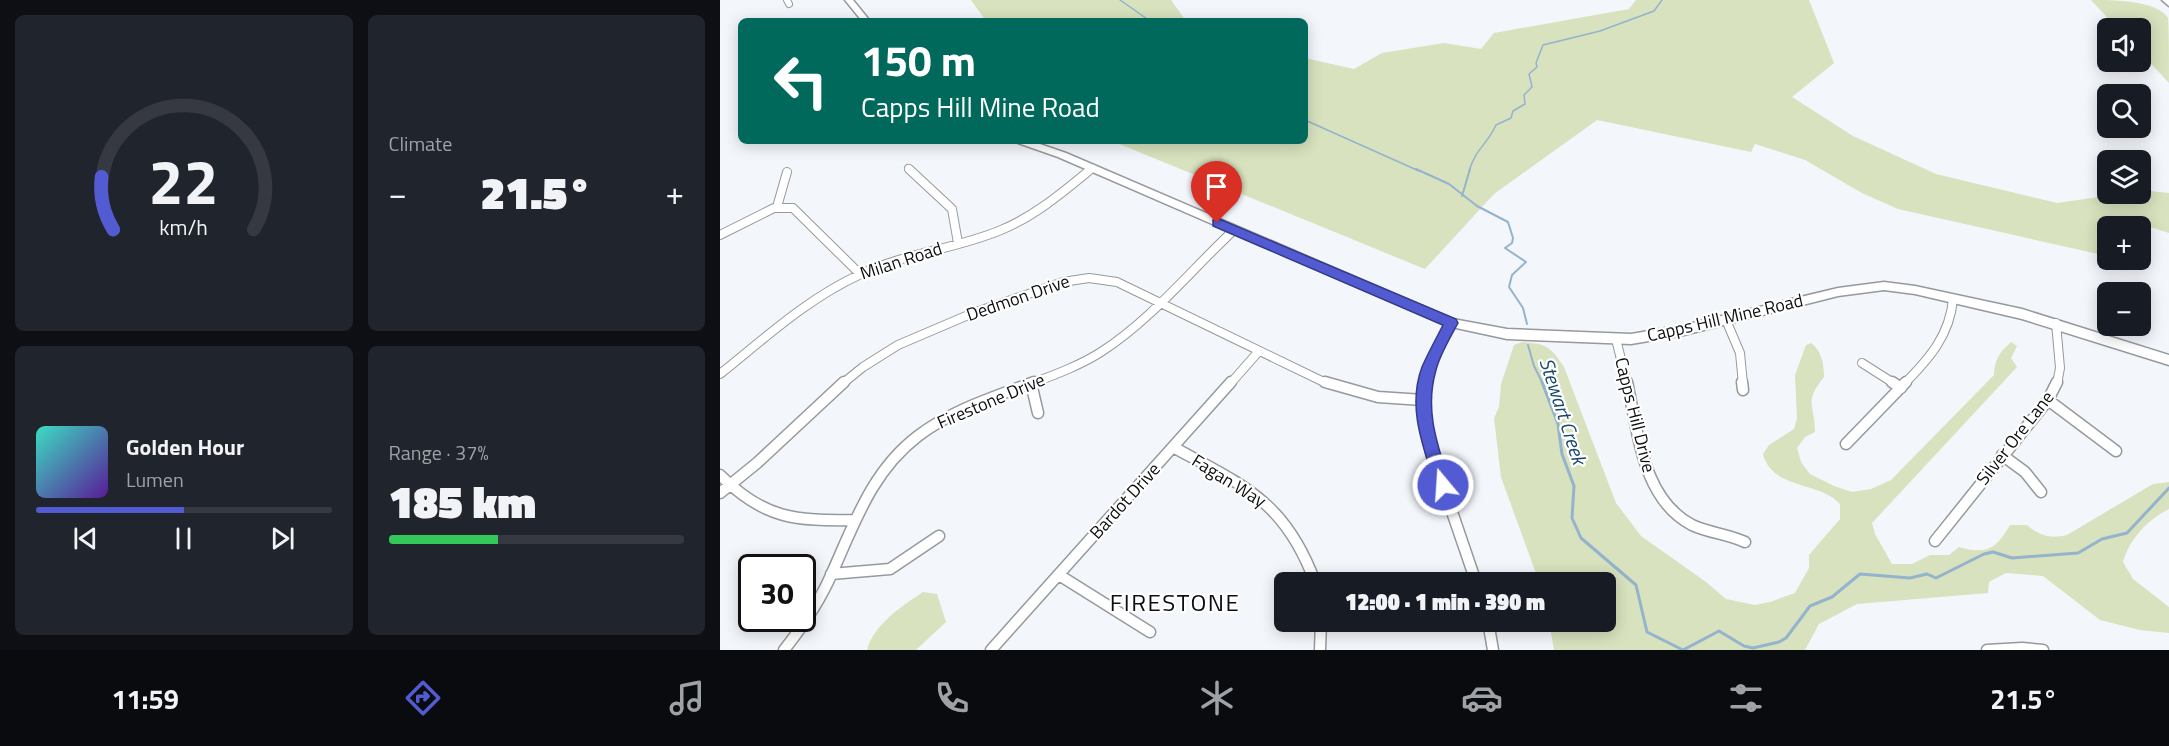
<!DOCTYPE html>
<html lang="en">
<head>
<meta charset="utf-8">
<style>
	:root { --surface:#171b24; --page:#20242c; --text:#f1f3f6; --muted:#9ea1a6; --line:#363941; --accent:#525bd2 }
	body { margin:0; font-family:"Titillium Web",sans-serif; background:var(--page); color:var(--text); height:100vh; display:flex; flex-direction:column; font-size:22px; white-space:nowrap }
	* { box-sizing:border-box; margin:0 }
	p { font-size:20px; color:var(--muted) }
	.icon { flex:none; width:33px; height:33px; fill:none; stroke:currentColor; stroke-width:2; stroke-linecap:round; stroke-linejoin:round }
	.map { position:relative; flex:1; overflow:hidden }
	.panel { display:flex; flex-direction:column; gap:15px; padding:15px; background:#0d0f14; width:720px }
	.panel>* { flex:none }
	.hud { position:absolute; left:18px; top:18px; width:570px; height:126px; border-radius:9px; box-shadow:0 3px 15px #0003; background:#00695c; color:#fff; overflow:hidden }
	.tools { position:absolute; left:1377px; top:18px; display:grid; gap:12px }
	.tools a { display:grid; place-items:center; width:54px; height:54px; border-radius:9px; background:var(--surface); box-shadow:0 3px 15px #0003; font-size:30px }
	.speed { position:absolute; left:18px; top:554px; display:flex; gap:12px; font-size:30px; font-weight:700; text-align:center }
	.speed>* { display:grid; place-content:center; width:78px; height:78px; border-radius:50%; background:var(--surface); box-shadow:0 3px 15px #0003; line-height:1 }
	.speed .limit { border:3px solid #111; border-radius:9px; background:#fff; color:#111 }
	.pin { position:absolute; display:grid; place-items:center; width:51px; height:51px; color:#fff; margin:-62px -26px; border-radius:50% 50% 50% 0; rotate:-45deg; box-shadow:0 0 6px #0007 }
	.pin .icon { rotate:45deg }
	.me { position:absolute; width:66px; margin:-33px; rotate:342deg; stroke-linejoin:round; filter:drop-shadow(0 0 4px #0008) }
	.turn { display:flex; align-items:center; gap:21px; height:126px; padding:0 24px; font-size:27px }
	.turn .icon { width:78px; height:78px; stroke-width:2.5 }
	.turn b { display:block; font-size:42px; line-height:51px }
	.big { font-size:45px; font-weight:800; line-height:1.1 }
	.panel .widget { flex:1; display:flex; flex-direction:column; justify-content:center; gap:9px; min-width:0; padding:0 21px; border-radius:9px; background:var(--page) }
	.panel .dial { align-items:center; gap:0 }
	.dial svg { height:156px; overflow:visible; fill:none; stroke:var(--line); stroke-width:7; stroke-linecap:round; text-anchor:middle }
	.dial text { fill:var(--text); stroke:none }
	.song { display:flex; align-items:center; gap:18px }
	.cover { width:72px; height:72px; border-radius:9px; background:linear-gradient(135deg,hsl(170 70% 55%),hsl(270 70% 35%)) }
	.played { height:6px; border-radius:3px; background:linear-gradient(90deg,var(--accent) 50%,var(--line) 50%) }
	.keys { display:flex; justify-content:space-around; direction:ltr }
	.heat { display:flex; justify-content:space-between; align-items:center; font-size:33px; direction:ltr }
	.charge { height:9px; border-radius:4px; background:linear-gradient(90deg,#34c759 37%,var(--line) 0) }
	.panel .tiles { flex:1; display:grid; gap:15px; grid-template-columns:repeat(2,1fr) }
	.trip { position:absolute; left:554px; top:572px; width:342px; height:60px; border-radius:9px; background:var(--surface); box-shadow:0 3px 15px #0003; font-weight:800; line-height:60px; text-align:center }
	.tab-bar { display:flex; height:96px; justify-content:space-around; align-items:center; background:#090b0e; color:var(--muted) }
	.tab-bar .icon { width:42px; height:42px }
	.tab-bar .active { color:var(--accent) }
	.tab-bar b { font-size:27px; color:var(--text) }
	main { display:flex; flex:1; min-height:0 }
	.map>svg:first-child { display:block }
</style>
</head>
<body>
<main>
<section class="panel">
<div class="tiles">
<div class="widget dial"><svg viewBox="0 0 100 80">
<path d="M14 69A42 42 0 1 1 86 69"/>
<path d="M14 69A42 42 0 0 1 8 42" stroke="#525bd2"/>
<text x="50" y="56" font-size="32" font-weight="700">22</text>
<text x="50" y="72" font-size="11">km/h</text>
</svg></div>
<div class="widget"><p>Climate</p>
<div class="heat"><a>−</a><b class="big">21.5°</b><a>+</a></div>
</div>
<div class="widget">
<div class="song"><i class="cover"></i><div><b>Golden Hour</b><p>Lumen</p></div></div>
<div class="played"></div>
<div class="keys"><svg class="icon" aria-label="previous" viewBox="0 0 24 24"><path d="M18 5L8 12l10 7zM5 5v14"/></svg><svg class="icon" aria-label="pause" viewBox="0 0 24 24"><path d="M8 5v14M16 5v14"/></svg><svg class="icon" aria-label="next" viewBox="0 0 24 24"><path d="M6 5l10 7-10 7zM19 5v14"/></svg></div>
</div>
<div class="widget"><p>Range · 37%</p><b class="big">185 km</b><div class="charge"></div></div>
</div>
</section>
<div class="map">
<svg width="1449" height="650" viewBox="0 0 1449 650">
	<rect width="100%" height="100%" fill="#f3f6fb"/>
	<path fill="#d8e2be" d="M251,0H451L466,21H266Z
		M916,0H1089L1114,63L1072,97L1133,136L1216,174L1337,203L1399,194H1420L1421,190L1449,193V233L1430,227L1421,234L1420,226H1388L1387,256L1178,209L1142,193L1085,160L1035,144L1031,152L877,120L774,194L705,269L392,141H585V58L634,69L662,53L724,43L761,49L774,33L909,9Z
		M1371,0C1392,0 1437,0 1448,18C1449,27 1449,71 1449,83L1421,53L1420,28H1397Z
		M802,342C827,344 830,346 844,367L896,503L921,536L986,582L1006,599L1035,605L1050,602L1075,593L1089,568V555L1120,519V504C1100,481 1052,490 1043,454L1049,445L1074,429L1077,419L1075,375L1086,345L1091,343C1102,351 1104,365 1104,377C1083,403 1095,404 1095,432L1085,437L1077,448L1081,462L1090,474L1114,486L1132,492L1151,489L1171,480L1274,375C1275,359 1279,353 1291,342L1297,346L1291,358L1297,367L1152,523L1155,534L1172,564H1192L1210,555H1229L1239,547C1267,555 1276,549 1290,525H1307C1319,536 1331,539 1347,535L1433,484L1449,482V509C1428,519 1409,540 1403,562L1413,579L1449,607V633L1420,630L1380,620L1323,576L1286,573L1269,582L1268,593L1137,604L1099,624L1085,650H834L829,621H885V582H819L781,477L774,418L779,407L781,384L794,345Z
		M203,592L217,594L226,622L196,650H147C154,624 182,606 203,592Z"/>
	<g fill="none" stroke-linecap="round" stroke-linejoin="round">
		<path stroke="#94b3cc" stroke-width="1.5" d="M400,0L430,21
			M585,120L699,171
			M749,171C756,148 767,145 776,125L791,118L793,111L805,104L804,95L812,87L809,74L817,67L816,63L823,45L880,31L934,11L942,0"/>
		<path stroke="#94b3cc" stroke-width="2" d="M696,169L729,184L757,206L788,222L793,238L792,243L785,248L806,262L792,275L789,287L803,308L807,324
			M742,196L750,169
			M808,345L814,366L823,384"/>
		<path stroke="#94b3cc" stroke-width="3" d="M822,382L838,424L842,454L854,486L852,518L861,538L916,585L927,632L963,650
			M963,650L999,631L1024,646L1033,648L1059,642L1066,638L1090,606L1112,597L1140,574L1190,578L1207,574L1216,578L1264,554L1273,552L1292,558L1358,553L1382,539L1407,533L1449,488"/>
		<g stroke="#96999e" stroke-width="8">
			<path id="street-far2" d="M67,0L69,4
				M188,168L191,171
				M369,171L373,168"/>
		</g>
		<g stroke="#96999e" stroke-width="10">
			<path id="street-far1" d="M189,169L232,209L238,243
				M57,207L67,172
				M0,235L54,208H73L140,274
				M1006,320L1020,353L1023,384
				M1336,323L1340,368L1337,384
				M896,339L907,384
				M1142,363L1175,384
				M0,374C45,338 88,298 141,274C186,253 236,249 281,230C315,216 343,192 371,169
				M122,384L143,367L178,345L253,313L343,282L369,278L397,282L608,384
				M310,384C334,375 359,366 381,352C432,319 470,271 514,230
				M510,384L539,351
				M706,384L707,373L731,323
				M1184,384C1209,359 1230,335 1233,299"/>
		</g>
		<g stroke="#96999e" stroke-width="13">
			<path id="street" d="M605,382L658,397L703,400
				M706,382L703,411L716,465L756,582
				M907,382C918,431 922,499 972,525C989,533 1008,534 1025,542
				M1022,382L1023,390
				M1172,382L1181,388
				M311,383L318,413
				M1328,400L1396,451
				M1126,444L1186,382
				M453,447C524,486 565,501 595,582
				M1282,455L1305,472L1321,492
				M0,475C44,519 75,521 135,520
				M0,493L37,463L124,382
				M1215,541L1328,400L1337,382
				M111,574L170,569L219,536
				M339,575L430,632
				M768,621L773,650
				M64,650C83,626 100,601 112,573C135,522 152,471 198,436C232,410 274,397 314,382
				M271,650L511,382
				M600,650L601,621
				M1267,650L1302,648L1323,650"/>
		</g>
		<g stroke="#96999e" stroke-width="3">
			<path id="secondary" d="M125,0H133L150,21H142Z
				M1442,0H1449V6Z
				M296,141H311L346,153L733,319L787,329L911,334L964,325L1118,288L1164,282L1195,286L1302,309L1449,355V365L1302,319L1195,294L1164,290L1118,296L964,335L911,344L787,339L727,326L338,157L298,143Z"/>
		</g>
		<use href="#street-far2" stroke="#fff" stroke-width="6"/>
		<use href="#street-far1" stroke="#fff" stroke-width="8"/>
		<use href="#street" stroke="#fff" stroke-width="10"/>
		<use href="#secondary" fill="#fff" fill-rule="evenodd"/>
	</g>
	<path fill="#525bd2" stroke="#353b88" stroke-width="1.5" d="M497,218L736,319L738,323C730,338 720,354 716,370C704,411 718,446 730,485L728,490L723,492L717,490L715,485C703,446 687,407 702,367C708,353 716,339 723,325L493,226V220Z"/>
	<g text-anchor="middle" stroke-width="4.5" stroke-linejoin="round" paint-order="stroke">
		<g font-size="18" fill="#0d0e0f" stroke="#fff">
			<text transform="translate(181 261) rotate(-18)" y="6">Milan Road</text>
			<text transform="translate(298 298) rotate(-19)" y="6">Dedmon Drive</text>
			<text transform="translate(1005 318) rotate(-13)" y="6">Capps Hill Mine Road</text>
			<text transform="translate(271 401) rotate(-23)" y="6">Firestone Drive</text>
			<text transform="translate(915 415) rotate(76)" y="6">Capps Hill Drive</text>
			<text transform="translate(1295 438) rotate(-52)" y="6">Silver Ore Lane</text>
			<text transform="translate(509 481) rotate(32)" y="6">Fagan Way</text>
			<text transform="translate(405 501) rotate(-48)" y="6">Bardot Drive</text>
		</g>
		<g font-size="20" font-style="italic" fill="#16496c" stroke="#fff">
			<text transform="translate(843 411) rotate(72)" y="7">Stewart Creek</text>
		</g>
		<g font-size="24" letter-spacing="1.5" fill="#0d0e0f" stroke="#fff">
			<text x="455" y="611">FIRESTONE</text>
		</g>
	</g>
</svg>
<div class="tools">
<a><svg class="icon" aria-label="sound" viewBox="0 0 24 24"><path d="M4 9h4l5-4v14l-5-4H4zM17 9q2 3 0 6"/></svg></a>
<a><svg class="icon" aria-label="search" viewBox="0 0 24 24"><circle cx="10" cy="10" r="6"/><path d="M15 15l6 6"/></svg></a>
<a><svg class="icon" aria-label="layers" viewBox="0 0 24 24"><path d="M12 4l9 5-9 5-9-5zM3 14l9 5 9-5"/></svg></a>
<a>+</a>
<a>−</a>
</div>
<div class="speed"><div class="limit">30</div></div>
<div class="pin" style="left:497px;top:223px;background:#d93025"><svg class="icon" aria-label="arrive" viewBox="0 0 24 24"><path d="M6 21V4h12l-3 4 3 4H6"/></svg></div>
<svg class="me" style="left:723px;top:485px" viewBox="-20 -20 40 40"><circle r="17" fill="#525bd2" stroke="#fff" stroke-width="3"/><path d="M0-11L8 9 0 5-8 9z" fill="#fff"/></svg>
<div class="trip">12:00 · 1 min · 390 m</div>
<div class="hud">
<div class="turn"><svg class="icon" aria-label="left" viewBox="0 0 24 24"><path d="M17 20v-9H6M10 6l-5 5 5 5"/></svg><div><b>150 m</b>Capps Hill Mine Road</div></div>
</div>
</div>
</main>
<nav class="tab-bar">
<b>11:59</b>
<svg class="icon active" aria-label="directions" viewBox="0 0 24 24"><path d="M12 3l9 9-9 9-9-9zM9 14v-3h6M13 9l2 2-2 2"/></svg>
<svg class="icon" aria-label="music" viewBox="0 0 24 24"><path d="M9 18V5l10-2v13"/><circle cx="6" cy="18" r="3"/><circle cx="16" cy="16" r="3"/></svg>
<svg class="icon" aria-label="phone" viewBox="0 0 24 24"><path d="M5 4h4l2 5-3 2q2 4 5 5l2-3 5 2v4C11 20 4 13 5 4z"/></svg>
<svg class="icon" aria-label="climate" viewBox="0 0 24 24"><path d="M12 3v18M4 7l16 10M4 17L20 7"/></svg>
<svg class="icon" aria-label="car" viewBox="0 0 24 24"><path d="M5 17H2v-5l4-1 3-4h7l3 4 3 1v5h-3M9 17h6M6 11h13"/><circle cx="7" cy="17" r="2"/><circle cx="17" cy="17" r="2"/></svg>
<svg class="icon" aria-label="filters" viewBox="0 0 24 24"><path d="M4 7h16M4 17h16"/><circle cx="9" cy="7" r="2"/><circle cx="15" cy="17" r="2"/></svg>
<b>21.5°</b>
</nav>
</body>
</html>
